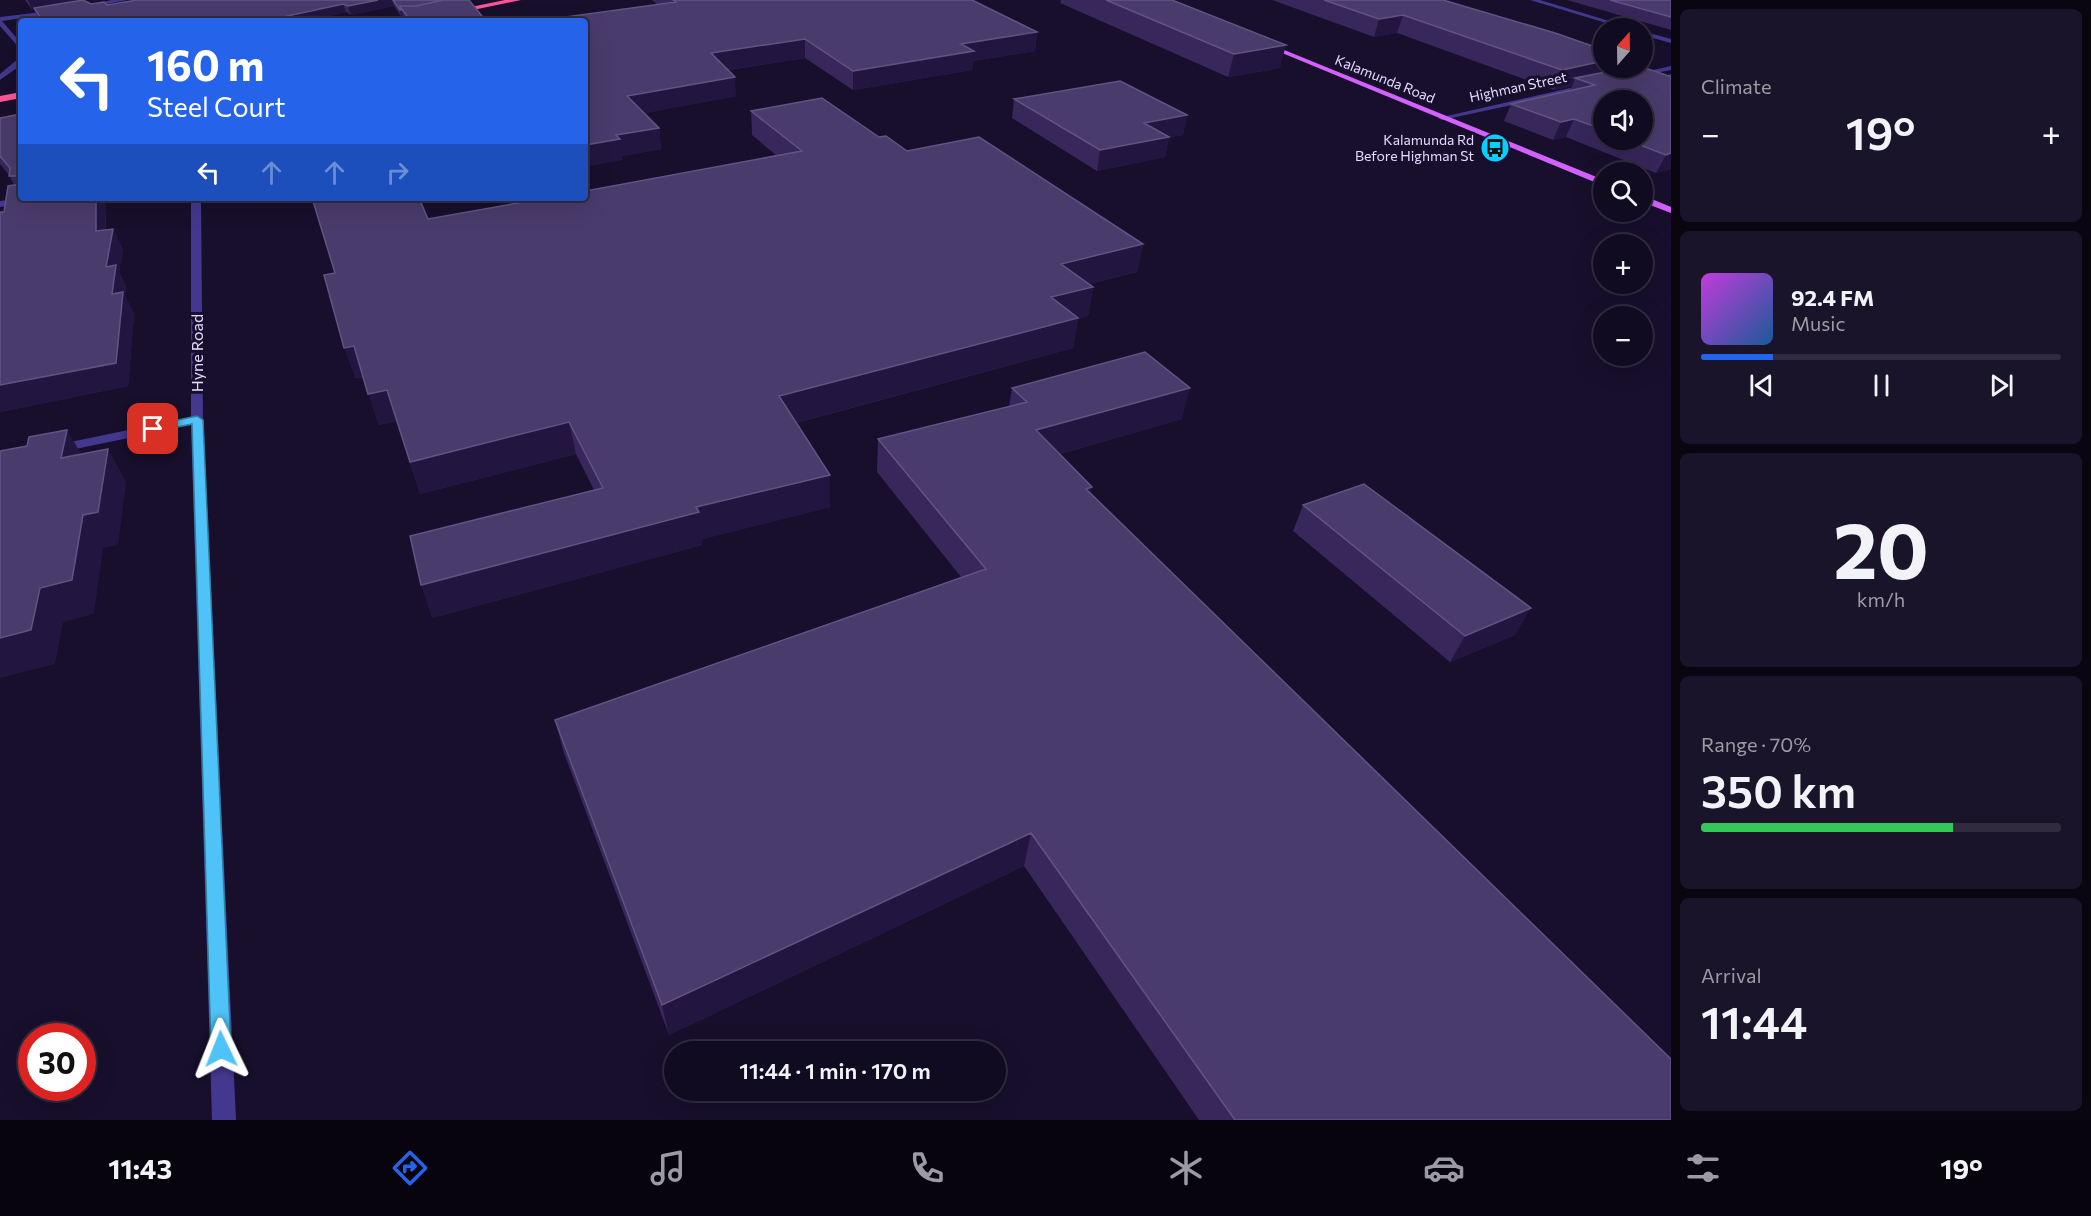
<!DOCTYPE html>
<html lang="en">
<head>
<meta charset="utf-8">
<style>
	:root { --surface:#110b21; --page:#1a142a; --text:#f1f3f6; --muted:#9c9ba5; --line:#302b3f; --accent:#2563eb }
	body { margin:0; font-family:Commissioner,sans-serif; background:var(--page); color:var(--text); height:100vh; display:flex; flex-direction:column; font-size:22px; white-space:nowrap }
	* { box-sizing:border-box; margin:0 }
	p { font-size:20px; color:var(--muted) }
	.icon { flex:none; width:33px; height:33px; fill:none; stroke:currentColor; stroke-width:2; stroke-linecap:round; stroke-linejoin:round }
	.map { position:relative; flex:1; overflow:hidden }
	.details { display:flex; flex-direction:column; gap:9px; padding:9px; background:#090612; width:420px }
	.details>* { flex:none }
	.banner { position:absolute; left:18px; top:18px; width:570px; height:183px; border-radius:6px; box-shadow:0 6px 24px #0002,0 0 0 2px var(--line); background:#2563eb; color:#fff; overflow:hidden }
	.needle { width:39px; rotate:20deg }
	.controls { position:absolute; left:1593px; top:18px; display:grid; gap:12px }
	.controls a { display:grid; place-items:center; width:60px; height:60px; border-radius:50%; background:var(--surface); box-shadow:0 6px 24px #0002,0 0 0 2px var(--line); font-size:30px }
	.speed { position:absolute; left:18px; top:1023px; display:flex; gap:12px; font-size:30px; font-weight:700; text-align:center }
	.speed>* { display:grid; place-content:center; width:78px; height:78px; border-radius:50%; background:var(--surface); box-shadow:0 6px 24px #0002,0 0 0 2px var(--line); line-height:1 }
	.speed .limit { border:9px solid #d22; background:#fff; color:#111 }
	.pin { position:absolute; display:grid; place-items:center; width:51px; height:51px; color:#fff; margin:-26px; border-radius:12px; box-shadow:0 3px 9px #0006 }
	.me { position:absolute; width:66px; margin:-33px; rotate:358deg; stroke-linejoin:round; filter:drop-shadow(0 0 4px #0008) }
	.turn { display:flex; align-items:center; gap:21px; height:126px; padding:0 30px; font-size:27px }
	.turn .icon { width:78px; height:78px; stroke-width:2.5 }
	.turn b { display:block; font-size:42px; line-height:51px }
	.lanes { display:flex; align-items:center; height:57px; padding:0 30px; background:#0003; justify-content:center; gap:30px; direction:ltr }
	.lanes .off { opacity:.35 }
	.big { font-size:45px; font-weight:600; line-height:1.1 }
	.details .card { flex:1; display:flex; flex-direction:column; justify-content:center; gap:9px; min-width:0; padding:0 21px; border-radius:9px; background:var(--page) }
	.details .dial { align-items:center; gap:0 }
	.dial b { font-size:78px; line-height:1 }
	.song { display:flex; align-items:center; gap:18px }
	.cover { width:72px; height:72px; border-radius:9px; background:linear-gradient(135deg,hsl(290 70% 55%),hsl(210 70% 35%)) }
	.played { height:6px; border-radius:3px; background:linear-gradient(90deg,var(--accent) 20%,var(--line) 20%) }
	.keys { display:flex; justify-content:space-around; direction:ltr }
	.heat { display:flex; justify-content:space-between; align-items:center; font-size:33px; direction:ltr }
	.charge { height:9px; border-radius:4px; background:linear-gradient(90deg,#34c759 70%,var(--line) 0) }
	.trip { position:absolute; left:664px; top:1041px; width:342px; height:60px; border-radius:30px; background:var(--surface); box-shadow:0 6px 24px #0002,0 0 0 2px var(--line); font-weight:600; line-height:60px; text-align:center }
	.dock { display:flex; height:96px; justify-content:space-around; align-items:center; background:#07040d; color:var(--muted) }
	.dock .icon { width:42px; height:42px }
	.dock .on { color:var(--accent) }
	.dock b { font-size:27px; color:var(--text) }
	main { display:flex; flex:1; min-height:0 }
	.map>svg:first-child { display:block }
</style>
</head>
<body>
<main>
<div class="map">
<svg width="1671" height="1120" viewBox="0 0 1671 1120">
	<rect width="100%" height="100%" fill="#170f2c"/>
	<g fill="none" stroke-linecap="round" stroke-linejoin="round">
		<path fill="#43388d" fill-rule="evenodd" d="M112,0H127L86,8L83,6Z
			M1530,0H1540L1632,28H1623Z
			M58,10L56,13L2,21L21,43V50L0,26V17Z
			M1642,31L1671,39V43L1642,35Z
			M18,59H21V65L0,80V74Z
			M1671,66V70L1635,77L1631,75Z
			M1588,84H1591V88L1442,120L1438,118Z
			M22,198H46L41,201L0,207V201Z
			M191,198H201L203,420L236,1120H212L191,425L56,453L49,449L56,445L191,417Z"/>
		<path fill="#d361ff" fill-rule="evenodd" d="M1263,43H1267L1604,180V186L1263,45Z
			M1642,195L1671,207V213L1642,202Z"/>
		<path fill="#ff5597" fill-rule="evenodd" d="M505,0H521L420,21H403Z
			M21,92V98L0,102V96Z"/>
	</g>
	<path fill="#37275a" fill-rule="evenodd" d="M25,0H73L74,2L107,5L137,0H469L486,21H404L394,6L351,15L346,12L309,21H41L34,10H32Z
		M652,0H972L1037,32L1035,51L973,61L972,70L853,90L805,58L728,70L736,96L645,113L659,128L661,149L622,156L623,160L585,21H565V17L658,5Z
		M1061,0H1172L1280,68L1228,77L1060,3Z
		M1272,0H1443L1618,69L1642,68L1671,169L1656,173L1566,137L1553,140L1504,121L1511,104L1569,91L1572,86L1554,90L1397,33L1374,37ZM1604,100L1642,140H1604Z
		M1567,0H1671V30Z
		M1014,99L1187,115L1183,135L1169,137L1165,157L1097,171L1012,118Z
		M751,111L879,137L907,151L1143,244L1137,272L1089,284L1093,287L1088,316L1078,319L1073,348L796,423L830,475V507L702,539V545L432,618L594,490L576,454L420,494L397,421L379,425L363,377L355,378L335,273L428,219L777,156L752,135Z
		M21,114V198H105L106,230L113,229L123,250L119,272L126,287L125,296L134,314L128,386L0,412V212H4L8,186L14,185L9,175L0,164V118Z
		M1012,388L1182,419L1060,454L1091,493L1671,1120H1199L1024,866L669,1035L564,753L555,720L961,577L877,472L878,439L1009,407Z
		M1303,505L1515,635L1450,662L1293,531Z"/>
	<path fill="#221640" d="M28,0H73L74,3L32,10Z
		M378,0H392L394,6L351,15L348,6Z
		M343,4L346,12L309,21H258Z
		M400,10H401L403,19H402Z
		M1403,15L1397,33L1374,37L1379,19Z
		M1037,32L1035,51L973,61L972,70L853,90V71L961,44Z
		M805,39V58L712,72L711,53Z
		M1286,45L1280,68L1228,77L1234,54Z
		M1604,61V68H1619L1615,76L1575,78L1572,86L1554,90L1562,70Z
		M735,77L736,96L630,116L627,96Z
		M1187,115L1183,135L1169,137L1165,157L1097,171L1100,150L1144,123Z
		M1574,119L1566,137L1553,140L1561,122Z
		M659,128L661,149L622,156L623,160L585,167V145L616,135Z
		M1671,153V169L1656,173L1666,155Z
		M96,198H105L106,253L96,231Z
		M113,229L123,250L119,272L126,287L125,296L134,314L128,386L0,412V385L112,294L106,267Z
		M1143,244L1137,272L1056,292L1061,264Z
		M1093,287L1088,316L1078,319L1073,348L780,427L779,396L1051,297Z
		M354,346L364,376L355,378L344,348Z
		M1190,388L1182,419L1031,462L1036,430Z
		M387,390L397,421L379,425L368,394Z
		M569,422L576,454L420,494L410,462Z
		M67,430L86,462L61,458Z
		M108,449L126,481L118,545L103,548L94,614L63,622L55,664L0,678V638L40,588Z
		M830,475V507L702,539V545L432,618L421,585L696,507Z
		M1092,487L1085,520L1086,489Z
		M1531,608L1515,635L1450,662L1465,636Z
		M1031,833L1024,866L669,1035L662,1005Z"/>
	<path fill="#493b6c" stroke="#615483" stroke-width="1.5" d="M83,0L91,4L104,2L107,5L137,0H378L348,6L343,4L283,17L258,21H43L34,8Z
		M393,0H444L416,6H400L401,10H400Z
		M444,0H469L486,21H410L400,6H416Z
		M673,0H972L1037,32L961,44L974,51L853,71L805,39L711,53L735,77L627,96L659,128L616,135L620,139L585,145V21H567L565,17L676,2Z
		M1106,0H1172L1286,45L1234,54Z
		M1324,0H1443L1555,33L1604,50V61L1562,70L1403,15L1379,19Z
		M1610,0H1671V17Z
		M1642,67L1669,76L1671,75V153L1666,155L1627,140H1642V100H1604V130L1574,119L1561,122L1511,104L1595,85L1575,78L1626,68Z
		M1120,81L1187,115L1144,123L1169,137L1100,150L1014,99Z
		M822,98L879,137L886,136L907,151L979,137L1143,244L1061,264L1093,287L1051,297L1078,318L779,396L830,475L696,507L699,512L421,585L410,536L603,488L569,422L410,462L387,390L368,394L354,346L344,348L324,275L335,273L312,198H419L428,219L546,198H585V191L802,151L751,111Z
		M21,114V176H9L10,168L0,156V118Z
		M21,184V198H96V231L113,229L106,267L116,265L112,294L123,292L116,363L0,385V212H4L8,186Z
		M1145,352L1190,388L1036,430L1092,487L1086,489L1671,1059V1120H1235L1031,833L662,1005L555,720L986,569L878,439L1027,402L1012,388Z
		M67,430L61,458L108,449L98,512L83,515L72,580L40,588L31,630L0,638V451L27,446L29,437Z
		M1364,484L1531,608L1465,636L1303,505Z"/>
	<path fill="#4fc3f7" stroke="#337fa1" stroke-width="1.5" d="M197,416L203,420L231,1049L228,1056L221,1059L214,1056L211,1049L192,424L153,432L148,429L149,426Z"/>
	<defs>
		<g id="bus-disc" transform="scale(1.5)"><circle r="9.5" fill="#06cfff" stroke="#170f2c"/><path d="M-5-6H5V4H4V6H2V4H-2V6H-4V4H-5ZM-3.5-4V0h7V-4ZM-3.5 1.2v1.5H-2V1.2ZM2 1.2v1.5H3.5V1.2Z" fill="#111"/></g>
	</defs>
	<g fill-rule="evenodd">
		<use href="#bus-disc" x="1495" y="148"/>
	</g>
	<g text-anchor="middle" stroke-width="6" stroke-linejoin="round" paint-order="stroke">
		<g font-size="14" fill="#e2daff" stroke="#170f2c">
			<text transform="translate(1385 79) rotate(22)" y="5">Kalamunda Road</text>
			<text transform="translate(1518 87) rotate(-12)" y="5">Highman Street</text>
		</g>
		<g font-size="14" fill="#e2daff" stroke="#170f2c" text-anchor="end">
			<text x="1474" y="145">Kalamunda Rd<tspan x="1474" dy="16">Before Highman St</tspan></text>
		</g>
		<g font-size="16" fill="#e2daff" stroke="#170f2c">
			<text transform="translate(197 353) rotate(-90)" y="6">Hyne Road</text>
		</g>
	</g>
</svg>
<div class="controls">
<a><svg class="needle" viewBox="-14 -14 28 28"><path d="M0-13l5 13h-10z" fill="#e53935"/><path d="M0 13l5-13h-10z" fill="#9c9ba5"/></svg></a>
<a><svg class="icon" aria-label="sound" viewBox="0 0 24 24"><path d="M4 9h4l5-4v14l-5-4H4zM17 9q2 3 0 6"/></svg></a>
<a><svg class="icon" aria-label="search" viewBox="0 0 24 24"><circle cx="10" cy="10" r="6"/><path d="M15 15l6 6"/></svg></a>
<a>+</a>
<a>−</a>
</div>
<div class="speed"><div class="limit">30</div></div>
<div class="pin" style="left:153px;top:429px;background:#d93025"><svg class="icon" aria-label="arrive" viewBox="0 0 24 24"><path d="M6 21V4h12l-3 4 3 4H6"/></svg></div>
<svg class="me" style="left:221px;top:1049px" viewBox="-20 -20 40 40"><path d="M0-17L14 15 0 8-14 15z" fill="#4fc3f7" stroke="#fff" stroke-width="4"/></svg>
<div class="trip">11:44 · 1 min · 170 m</div>
<div class="banner">
<div class="turn"><svg class="icon" aria-label="left" viewBox="0 0 24 24"><path d="M17 20v-9H6M10 6l-5 5 5 5"/></svg><div><b>160 m</b>Steel Court</div></div>
<div class="lanes"><svg class="icon" aria-label="left" viewBox="0 0 24 24"><path d="M17 20v-9H6M10 6l-5 5 5 5"/></svg><svg class="icon off" aria-label="ahead" viewBox="0 0 24 24"><path d="M12 20V5M6 11l6-6 6 6"/></svg><svg class="icon off" aria-label="ahead" viewBox="0 0 24 24"><path d="M12 20V5M6 11l6-6 6 6"/></svg><svg class="icon off" aria-label="right" viewBox="0 0 24 24"><path d="M7 20v-9h11M14 6l5 5-5 5"/></svg></div>
</div>
</div>
<section class="details">
<div class="card"><p>Climate</p>
<div class="heat"><a>−</a><b class="big">19°</b><a>+</a></div>
</div>
<div class="card">
<div class="song"><i class="cover"></i><div><b>92.4 FM</b><p>Music</p></div></div>
<div class="played"></div>
<div class="keys"><svg class="icon" aria-label="previous" viewBox="0 0 24 24"><path d="M18 5L8 12l10 7zM5 5v14"/></svg><svg class="icon" aria-label="pause" viewBox="0 0 24 24"><path d="M8 5v14M16 5v14"/></svg><svg class="icon" aria-label="next" viewBox="0 0 24 24"><path d="M6 5l10 7-10 7zM19 5v14"/></svg></div>
</div>
<div class="card dial"><b>20</b><p>km/h</p></div>
<div class="card"><p>Range · 70%</p><b class="big">350 km</b><div class="charge"></div></div>
<div class="card"><p>Arrival</p><b class="big">11:44</b></div>
</section>
</main>
<nav class="dock">
<b>11:43</b>
<svg class="icon on" aria-label="directions" viewBox="0 0 24 24"><path d="M12 3l9 9-9 9-9-9zM9 14v-3h6M13 9l2 2-2 2"/></svg>
<svg class="icon" aria-label="music" viewBox="0 0 24 24"><path d="M9 18V5l10-2v13"/><circle cx="6" cy="18" r="3"/><circle cx="16" cy="16" r="3"/></svg>
<svg class="icon" aria-label="phone" viewBox="0 0 24 24"><path d="M5 4h4l2 5-3 2q2 4 5 5l2-3 5 2v4C11 20 4 13 5 4z"/></svg>
<svg class="icon" aria-label="climate" viewBox="0 0 24 24"><path d="M12 3v18M4 7l16 10M4 17L20 7"/></svg>
<svg class="icon" aria-label="car" viewBox="0 0 24 24"><path d="M5 17H2v-5l4-1 3-4h7l3 4 3 1v5h-3M9 17h6M6 11h13"/><circle cx="7" cy="17" r="2"/><circle cx="17" cy="17" r="2"/></svg>
<svg class="icon" aria-label="filters" viewBox="0 0 24 24"><path d="M4 7h16M4 17h16"/><circle cx="9" cy="7" r="2"/><circle cx="15" cy="17" r="2"/></svg>
<b>19°</b>
</nav>
</body>
</html>
